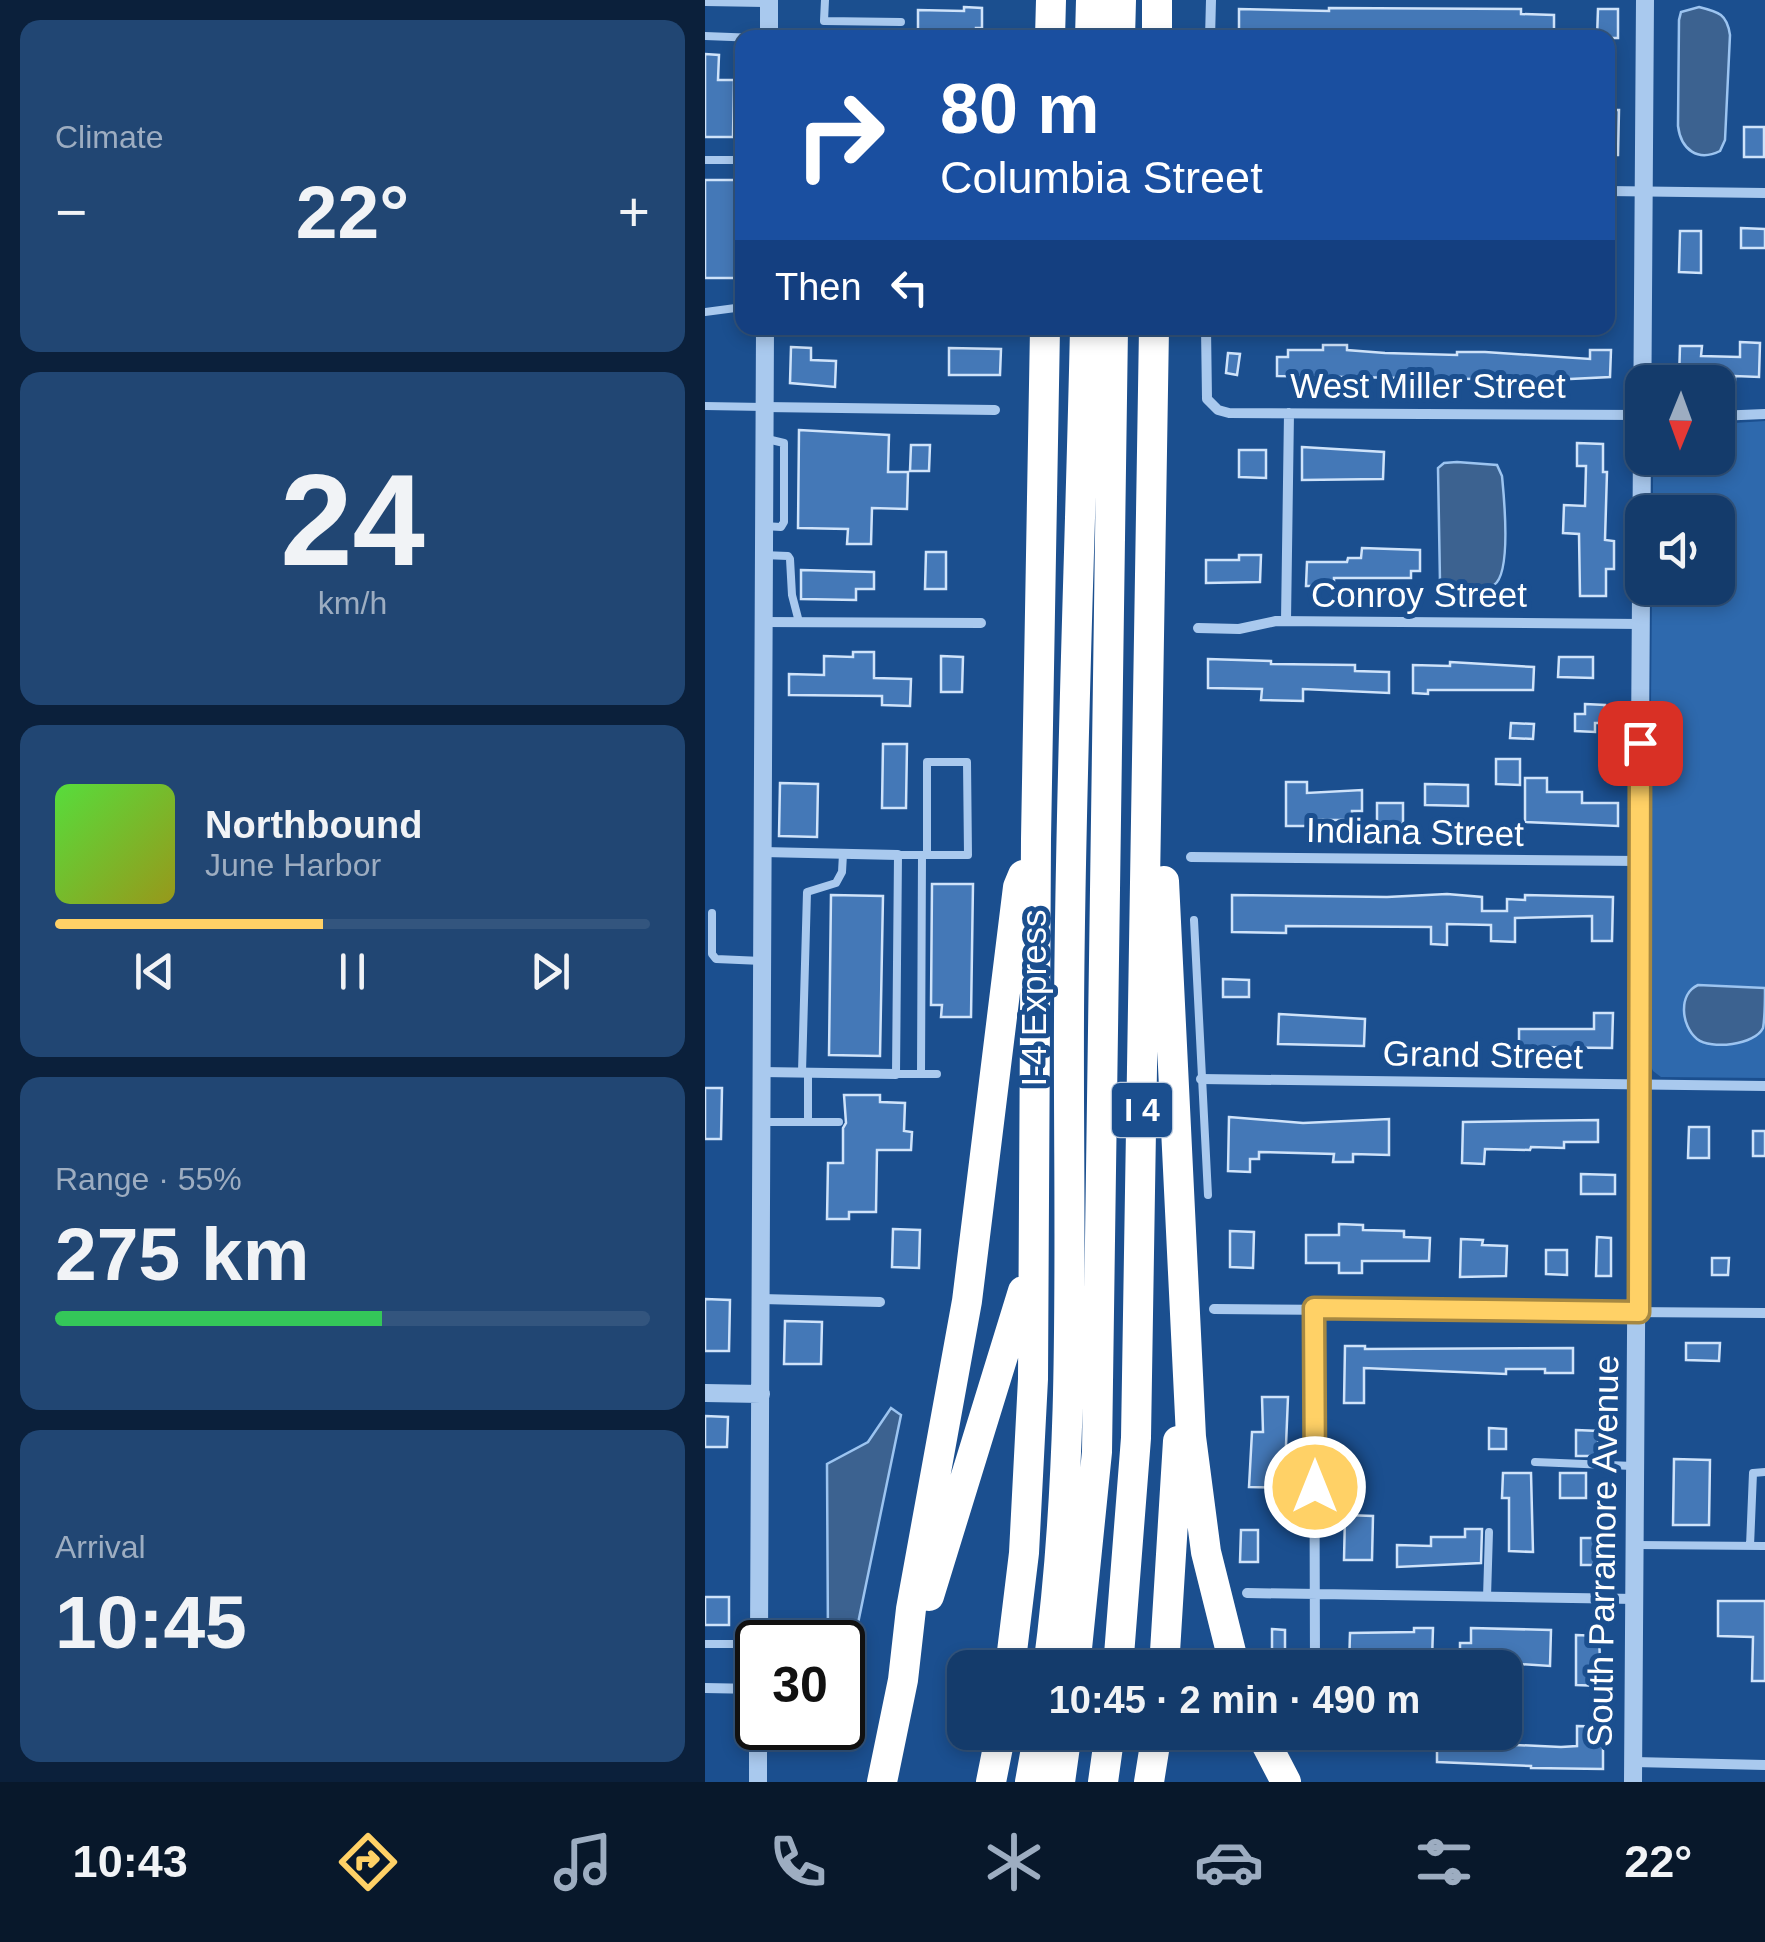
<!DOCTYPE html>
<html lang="en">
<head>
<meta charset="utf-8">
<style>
	:root { --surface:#143b6b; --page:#214673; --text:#f1f3f6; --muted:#9dadc1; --line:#33557e; --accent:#ffd166 }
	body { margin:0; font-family:Helvetica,sans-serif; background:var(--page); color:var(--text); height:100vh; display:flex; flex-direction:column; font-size:38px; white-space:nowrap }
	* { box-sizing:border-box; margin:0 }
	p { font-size:32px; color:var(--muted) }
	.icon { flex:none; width:55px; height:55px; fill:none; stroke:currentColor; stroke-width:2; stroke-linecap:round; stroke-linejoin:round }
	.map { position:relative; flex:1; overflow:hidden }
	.side { display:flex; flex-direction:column; gap:20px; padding:20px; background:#0b203b; width:705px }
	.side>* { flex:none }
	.guide { position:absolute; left:30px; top:30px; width:880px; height:305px; border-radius:20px; box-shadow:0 5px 15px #0003,0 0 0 2px var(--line); background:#1a4fa0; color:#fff; overflow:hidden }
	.needle { width:65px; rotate:181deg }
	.fabs { position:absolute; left:920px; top:365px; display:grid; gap:20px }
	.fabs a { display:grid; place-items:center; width:110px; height:110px; border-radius:20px; background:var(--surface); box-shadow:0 5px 15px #0003,0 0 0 2px var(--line); font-size:50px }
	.speed { position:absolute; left:30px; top:1620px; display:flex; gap:20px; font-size:50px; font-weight:700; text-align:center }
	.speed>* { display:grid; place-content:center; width:130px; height:130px; border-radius:50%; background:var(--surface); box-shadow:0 5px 15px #0003,0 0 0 2px var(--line); line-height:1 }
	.speed .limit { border:5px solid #111; border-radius:15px; background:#fff; color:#111 }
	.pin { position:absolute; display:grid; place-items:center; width:85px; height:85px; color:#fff; margin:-42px; border-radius:20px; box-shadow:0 5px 15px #0006 }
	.me { position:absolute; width:110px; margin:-55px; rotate:0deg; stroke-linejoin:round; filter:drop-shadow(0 0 8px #0008) }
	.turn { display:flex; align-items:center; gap:35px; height:210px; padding:0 40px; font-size:45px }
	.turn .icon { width:130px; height:130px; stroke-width:2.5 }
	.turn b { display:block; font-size:70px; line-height:85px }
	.then { display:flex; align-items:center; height:95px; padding:0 40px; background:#0003; gap:20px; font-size:38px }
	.big { font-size:75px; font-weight:800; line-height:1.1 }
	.side .widget { flex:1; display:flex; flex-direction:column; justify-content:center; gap:15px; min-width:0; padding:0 35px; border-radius:20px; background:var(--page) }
	.side .dial { align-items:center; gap:0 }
	.dial b { font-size:130px; line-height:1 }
	.song { display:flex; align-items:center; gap:30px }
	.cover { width:120px; height:120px; border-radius:15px; background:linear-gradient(135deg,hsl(110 70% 55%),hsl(60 70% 35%)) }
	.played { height:10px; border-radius:5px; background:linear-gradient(90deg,var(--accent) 45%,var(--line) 45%) }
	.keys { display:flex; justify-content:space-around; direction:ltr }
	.heat { display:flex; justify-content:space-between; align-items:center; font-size:55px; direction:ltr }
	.charge { height:15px; border-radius:8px; background:linear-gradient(90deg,#34c759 55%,var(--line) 0) }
	.trip { position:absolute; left:242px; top:1650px; width:575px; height:100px; border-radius:20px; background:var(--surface); box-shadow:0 5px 15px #0003,0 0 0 2px var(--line); font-weight:800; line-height:100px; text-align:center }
	.tab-bar { display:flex; height:160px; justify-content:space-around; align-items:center; background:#08182b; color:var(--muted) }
	.tab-bar .icon { width:70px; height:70px }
	.tab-bar .active { color:var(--accent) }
	.tab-bar b { font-size:45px; color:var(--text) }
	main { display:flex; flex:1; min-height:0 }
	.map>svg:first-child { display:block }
</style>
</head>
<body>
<main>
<section class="side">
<div class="widget"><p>Climate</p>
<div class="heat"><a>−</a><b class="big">22°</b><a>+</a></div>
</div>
<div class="widget dial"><b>24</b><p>km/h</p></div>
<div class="widget">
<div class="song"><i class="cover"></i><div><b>Northbound</b><p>June Harbor</p></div></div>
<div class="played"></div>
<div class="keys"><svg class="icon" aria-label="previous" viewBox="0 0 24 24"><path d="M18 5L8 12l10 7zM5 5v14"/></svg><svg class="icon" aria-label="pause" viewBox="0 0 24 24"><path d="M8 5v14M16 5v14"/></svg><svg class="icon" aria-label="next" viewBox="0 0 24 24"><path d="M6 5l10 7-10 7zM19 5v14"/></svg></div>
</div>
<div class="widget"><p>Range · 55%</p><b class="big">275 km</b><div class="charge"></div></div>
<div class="widget"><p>Arrival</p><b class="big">10:45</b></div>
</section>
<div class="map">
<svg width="1060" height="1782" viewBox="0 0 1060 1782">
	<rect width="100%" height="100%" fill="#1b4f8f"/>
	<path fill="#2e69ad" d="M1060,421V1078L956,1077L948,1071L943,1060L947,588H1012V512H948V458H1012L1013,424Z"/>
	<path fill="#3c6290" stroke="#9cc4f0" stroke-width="2.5" d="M994,7C1014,12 1022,14 1025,35L1020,140L1015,151C993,162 976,150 973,126L974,20L976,12Z
		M752,462L792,465L797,476C799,497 807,573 789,585C777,593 756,590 742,590L735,582L733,468L739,463Z
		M993,985L1060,988C1060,1000 1060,1017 1058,1028C1050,1045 1006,1050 992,1039C976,1026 973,994 993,985Z
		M186,1408L196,1415L138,1696V1642H123L122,1464L163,1442Z"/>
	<path fill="#4478b7" stroke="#cfe3fa" stroke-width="2.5" d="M259,7L277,8V28H271V38H213V10L259,11Z
		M624,8L816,9V14L849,15V38H591V34L534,33V9L624,11Z
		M893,9H913V38H892Z
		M0,54L14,55L13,80H29L28,137H0Z
		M902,110H914L913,155H902Z
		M1039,127H1059V157H1039Z
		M0,180H32L31,278H0Z
		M1036,228L1060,229V248H1036Z
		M975,231H996V273L974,272Z
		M1035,342L1055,343L1054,377L1030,376V380L974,379L975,346H997L996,356L1035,357Z
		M618,345H642V350L680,353L752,355V352H780L885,359V350H906L905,377L845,380L572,376V357H583V350H618Z
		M86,347L106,348V360L131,361L130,387L85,383Z
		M244,348L296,349L295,375H244Z
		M523,353L535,354L532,375L521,373Z
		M94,430L184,435L183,472H203L202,509L167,508L166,544H142L143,529L93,528Z
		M872,443L898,444V472H902L900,540L909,541V569H901V596H875L874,534L858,533L859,505L880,506L881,466H872Z
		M206,445H225L224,471H205Z
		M597,447L679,452L678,479L597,480Z
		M534,450H561V478L534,477Z
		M657,548L715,550V571H706V578H629V586H601L602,562H642L643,558H656Z
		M221,552H241V589H220Z
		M534,555H556L555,582L501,583V560H534Z
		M96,570L169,572V589H151V600L96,599Z
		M148,652H169V678L206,679L205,706L177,705V696L84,695V674L119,675V656L148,657Z
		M236,656L258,657L257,692H236Z
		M854,657H888V678L853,677Z
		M503,659L566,661V664L650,665V671L684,672V693L598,689V701L556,700L557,689L503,688Z
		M745,662L829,667L828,690H723V694L708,693V665L745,666Z
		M880,704L900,705L899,723H890V732L870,731V714H880Z
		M806,723L829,724L828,739L805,738Z
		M178,744H202L201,808H177Z
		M791,759H815V785L791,784Z
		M820,778H842V792H877V803H913V826L820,822Z
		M581,782H602V793L657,790V811H647V820H610V826H581Z
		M75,783L113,784L112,837L74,836Z
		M720,784L763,785V806L720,805Z
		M672,803H698V824H672Z
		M227,884H268L266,1017H236L237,1005H226Z
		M742,894L777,897V911H802V899L820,900V895L908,897L907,941H887V916L810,918V942L786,941V925L742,924V945L726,944V927L581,926V933L527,932V895L682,897Z
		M126,895L178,896L175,1056L124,1055Z
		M518,979L544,980V997H518Z
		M889,1013H908L907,1048L814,1047V1029H889Z
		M574,1014L660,1019L659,1046L573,1044Z
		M0,1088H17L16,1139H0Z
		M139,1095H175V1102L200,1103L199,1131L207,1132L206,1150H172L171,1212H144V1219H122L123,1163H138V1128L141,1123Z
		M524,1117L598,1123L684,1119V1155L648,1154V1162H628L629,1154L554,1152V1159H545V1172L523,1171Z
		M893,1120V1142H859V1148L826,1147L825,1150L780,1149L779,1164L757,1163L758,1122Z
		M984,1127H1004V1158H983Z
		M1048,1131H1060V1156H1048Z
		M876,1174L910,1175V1194H876Z
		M634,1224L658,1225V1230L699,1231V1237L725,1238L724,1261H657V1273H634V1263H601V1235H634Z
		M188,1229L215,1230L214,1268L187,1267Z
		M525,1231L549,1232L548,1268L525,1267Z
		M892,1237L906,1238V1276H891Z
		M756,1239L778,1240L777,1245L802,1246L801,1276L755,1277Z
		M841,1250H862V1275L841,1274Z
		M1007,1258H1024L1023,1275H1007Z
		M0,1299L25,1300L24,1351H0Z
		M80,1321L117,1322L116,1364H79Z
		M981,1343H1015L1014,1361L981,1360Z
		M640,1346H660V1349L868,1348V1373H840V1369H801V1374L659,1368V1403H639Z
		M557,1397H583L580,1470H583V1488L544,1487L547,1432H558Z
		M0,1416L23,1417L22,1447H0Z
		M784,1428L801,1429V1449H784Z
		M871,1430L894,1431L893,1456H871Z
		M969,1459L1005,1460L1004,1525H968Z
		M798,1473H826L828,1552L804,1551V1498H797Z
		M855,1473H881V1498H855Z
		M640,1515L668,1516L667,1560H639Z
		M760,1529H777L776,1563L692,1567V1545L726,1546V1537H760Z
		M536,1530H553V1562H535Z
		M876,1538H906L905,1565H876Z
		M0,1597H24V1625H0Z
		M1013,1601H1060V1681H1047L1048,1637L1013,1636Z
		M709,1628H728L727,1660H708V1654L664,1653L663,1668H644L645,1633L709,1632Z
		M766,1628L846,1630L845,1666L755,1660V1643H766Z
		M567,1629L580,1630V1661H567Z
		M871,1635L894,1636L896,1686L871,1685Z
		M872,1726L906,1727V1740H898V1769L826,1768V1766L732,1762V1735L737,1732H766L765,1743L856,1747L872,1746Z"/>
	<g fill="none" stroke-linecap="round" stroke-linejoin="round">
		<path stroke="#a9c9ee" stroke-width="8" d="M120,0L119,21L196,22
			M0,2L64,3
			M0,36L52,38
			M0,160H38
			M0,312L38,307
			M0,406L59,407
			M58,526L76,527L79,522V443L62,439
			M58,555L83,556L85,559L87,595L94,622
			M222,855V762H262L263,855H193L191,1074H232
			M7,913V954L11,959L57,961
			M489,920L503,1195
			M97,1072L102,892L131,883L137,872L138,854
			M216,1074L217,855
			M58,1122H134
			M103,1122V1073
			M830,1462L928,1466
			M931,1545L1060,1546
			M1045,1546L1048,1473L1060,1472
			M782,1597L784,1532
			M0,1644H52"/>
		<path stroke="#a9c9ee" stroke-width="10" d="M505,38L506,0
			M902,191L1060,193
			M501,328L502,399L513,410L524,413L938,415
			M59,407L290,410
			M1012,416L1060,414
			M581,621L584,413
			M58,622L276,623
			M493,628L534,629L571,621L936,624
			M58,852L193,855
			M486,857L934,861
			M56,1072L191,1074
			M496,1079L1060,1086
			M56,1299L175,1302
			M609,1308L610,1668
			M509,1309L1060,1313
			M542,1593L931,1599
			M0,1688L52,1689
			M929,1762L1060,1765"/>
		<path stroke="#a9c9ee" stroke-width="18" d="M64,38V0
			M0,1393L56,1394
			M54,1642L60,328
			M53,1728V1782
			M928,1782L940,0"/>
		<path stroke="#fff" stroke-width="30" d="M345,38L346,0
			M385,38L386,0
			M415,38L416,0
			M452,38V0
			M459,881L486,1437L501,1552L530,1668
			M224,1596L318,1291
			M305,1668L319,1553L328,1379L331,839L340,328
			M343,1668C372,1451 363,1234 364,1017C365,787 375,557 380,328
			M370,1668L392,1452L408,328
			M413,1668L431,1438L449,328
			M459,1668L473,1441
			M555,1732L581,1782
			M177,1782L198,1680L206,1609L262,1301L313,887L318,875
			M286,1782L296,1732
			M325,1782L334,1732
			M355,1782L362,1732
			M398,1782L405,1732
			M444,1782L452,1732"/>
	</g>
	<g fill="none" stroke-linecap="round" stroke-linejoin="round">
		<g stroke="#a68842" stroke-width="25">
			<path id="route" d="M610,1487L609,1308L934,1312L935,743"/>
		</g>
		<use href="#route" stroke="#ffd166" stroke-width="18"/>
	</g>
	<g text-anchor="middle" stroke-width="10" stroke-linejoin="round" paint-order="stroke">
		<rect fill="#1b4f8f" stroke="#bbcadd" stroke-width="2.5" x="407" y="1083" width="60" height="54" rx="8"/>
		<g font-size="32" font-weight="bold" fill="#fff">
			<text x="437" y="1121">I 4</text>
		</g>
		<g font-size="35" fill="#fff" stroke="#1b4f8f">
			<text x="723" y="398">West Miller Street</text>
			<text x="714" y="607">Conroy Street</text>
			<text transform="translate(710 832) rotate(1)" y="12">Indiana Street</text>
			<text transform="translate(329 998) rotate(-90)" y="12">I-4 Express</text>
			<text transform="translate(778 1055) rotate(1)" y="12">Grand Street</text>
			<text transform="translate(898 1551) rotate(-89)" y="12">South Parramore Avenue</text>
		</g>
	</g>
</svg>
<div class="fabs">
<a><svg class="needle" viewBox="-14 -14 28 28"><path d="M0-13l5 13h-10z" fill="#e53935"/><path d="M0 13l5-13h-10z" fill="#9dadc1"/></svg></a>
<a><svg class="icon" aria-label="sound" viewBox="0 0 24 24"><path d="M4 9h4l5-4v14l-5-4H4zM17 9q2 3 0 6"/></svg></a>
</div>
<div class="speed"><div class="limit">30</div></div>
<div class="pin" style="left:935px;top:743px;background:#d93025"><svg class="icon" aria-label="arrive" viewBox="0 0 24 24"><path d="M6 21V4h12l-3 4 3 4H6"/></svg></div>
<svg class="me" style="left:610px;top:1487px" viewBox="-20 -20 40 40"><circle r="17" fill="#ffd166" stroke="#fff" stroke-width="3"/><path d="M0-11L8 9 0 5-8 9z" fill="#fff"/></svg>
<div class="trip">10:45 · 2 min · 490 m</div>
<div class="guide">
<div class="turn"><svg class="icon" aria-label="right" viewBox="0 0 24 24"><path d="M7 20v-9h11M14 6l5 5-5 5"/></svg><div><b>80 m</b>Columbia Street</div></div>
<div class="then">Then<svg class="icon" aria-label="left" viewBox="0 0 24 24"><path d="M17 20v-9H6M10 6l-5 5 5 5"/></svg></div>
</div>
</div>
</main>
<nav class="tab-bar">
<b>10:43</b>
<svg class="icon active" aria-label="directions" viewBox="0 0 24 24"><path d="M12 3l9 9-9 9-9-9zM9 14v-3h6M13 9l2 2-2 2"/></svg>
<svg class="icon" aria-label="music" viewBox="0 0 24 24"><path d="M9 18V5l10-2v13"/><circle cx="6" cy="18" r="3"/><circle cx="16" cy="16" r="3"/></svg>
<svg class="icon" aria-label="phone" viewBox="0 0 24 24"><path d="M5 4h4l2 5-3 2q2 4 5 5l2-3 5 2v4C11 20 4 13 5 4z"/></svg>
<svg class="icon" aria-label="climate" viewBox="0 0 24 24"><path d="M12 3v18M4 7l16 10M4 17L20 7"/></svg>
<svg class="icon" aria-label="car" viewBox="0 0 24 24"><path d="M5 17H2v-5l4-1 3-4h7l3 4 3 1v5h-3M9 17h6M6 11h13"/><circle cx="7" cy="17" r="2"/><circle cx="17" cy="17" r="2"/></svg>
<svg class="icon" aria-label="filters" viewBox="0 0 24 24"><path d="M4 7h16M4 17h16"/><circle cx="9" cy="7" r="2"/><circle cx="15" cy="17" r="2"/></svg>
<b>22°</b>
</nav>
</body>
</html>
